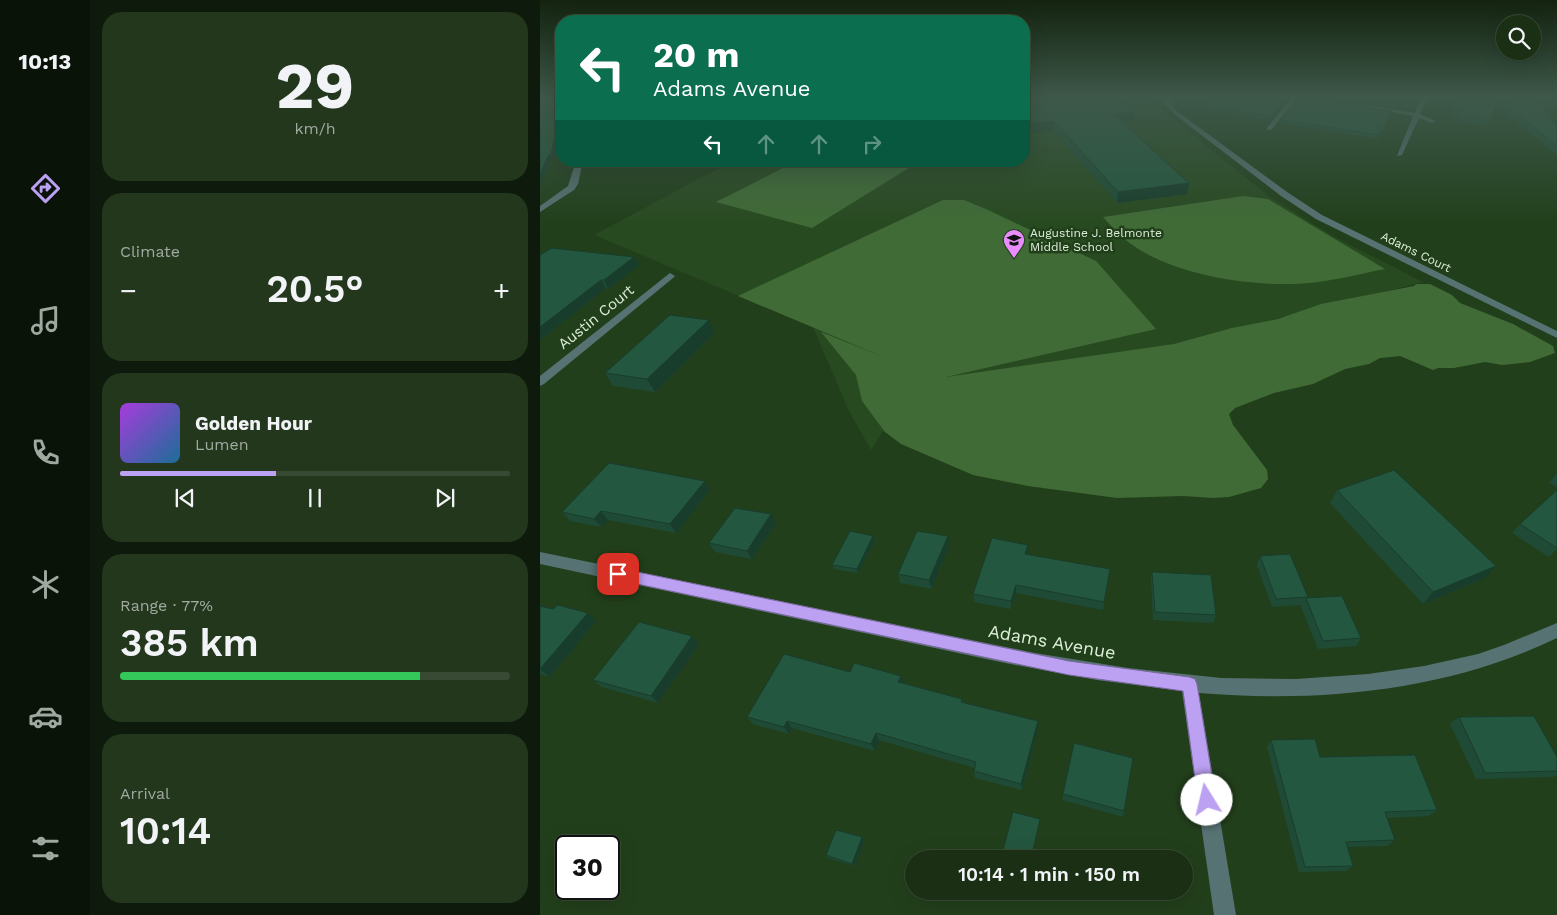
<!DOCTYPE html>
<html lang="en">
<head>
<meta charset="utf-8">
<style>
	:root { --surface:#1a2f14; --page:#23371d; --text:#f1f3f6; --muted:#9fa9a0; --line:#384a34; --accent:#bca0f2 }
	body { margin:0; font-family:"Work Sans",sans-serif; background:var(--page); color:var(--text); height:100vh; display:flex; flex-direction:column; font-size:19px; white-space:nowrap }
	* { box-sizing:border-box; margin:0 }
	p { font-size:16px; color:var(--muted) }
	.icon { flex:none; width:28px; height:28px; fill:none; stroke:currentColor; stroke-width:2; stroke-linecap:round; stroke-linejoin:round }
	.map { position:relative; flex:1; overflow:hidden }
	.panel { display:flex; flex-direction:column; gap:12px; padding:12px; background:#0e1a0b; width:450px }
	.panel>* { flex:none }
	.hud { position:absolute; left:15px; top:15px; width:475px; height:152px; border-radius:20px; box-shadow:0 5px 20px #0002,0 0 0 1px var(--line); background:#0b6e4f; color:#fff; overflow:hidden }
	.buttons { position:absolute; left:956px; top:15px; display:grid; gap:10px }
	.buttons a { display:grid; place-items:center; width:45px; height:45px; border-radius:50%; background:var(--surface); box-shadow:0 5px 20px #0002,0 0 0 1px var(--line); font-size:25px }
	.speed { position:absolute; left:15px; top:835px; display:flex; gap:10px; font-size:25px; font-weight:700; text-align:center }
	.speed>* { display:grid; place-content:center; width:65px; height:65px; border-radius:50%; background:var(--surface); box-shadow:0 5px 20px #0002,0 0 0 1px var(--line); line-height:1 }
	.speed .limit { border:2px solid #111; border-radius:8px; background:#fff; color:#111 }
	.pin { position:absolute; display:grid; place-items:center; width:42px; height:42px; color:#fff; margin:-21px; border-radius:10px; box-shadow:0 2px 8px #0006 }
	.me { position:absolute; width:55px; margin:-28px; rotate:351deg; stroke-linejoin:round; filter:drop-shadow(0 0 4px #0008) }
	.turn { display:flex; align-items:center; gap:18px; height:105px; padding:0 15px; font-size:22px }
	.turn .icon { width:65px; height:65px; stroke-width:2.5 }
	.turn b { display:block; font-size:35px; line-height:42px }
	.lanes { display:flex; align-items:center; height:48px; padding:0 15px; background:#0003; justify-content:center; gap:25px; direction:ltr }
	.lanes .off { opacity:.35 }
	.big { font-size:38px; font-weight:600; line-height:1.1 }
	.panel .tile { flex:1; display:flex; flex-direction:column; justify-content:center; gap:8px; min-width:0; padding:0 18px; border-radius:20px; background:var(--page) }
	.panel .dial { align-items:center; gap:0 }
	.dial b { font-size:65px; line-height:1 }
	.song { display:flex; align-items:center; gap:15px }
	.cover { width:60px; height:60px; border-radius:8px; background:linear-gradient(135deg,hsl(280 70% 55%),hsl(200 70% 35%)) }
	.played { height:5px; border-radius:2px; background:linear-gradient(90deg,var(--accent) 40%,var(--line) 40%) }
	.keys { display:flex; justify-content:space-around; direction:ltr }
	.heat { display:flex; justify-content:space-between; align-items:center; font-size:28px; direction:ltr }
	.charge { height:8px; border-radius:4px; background:linear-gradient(90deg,#34c759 77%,var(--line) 0) }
	.trip { position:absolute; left:365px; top:850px; width:288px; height:50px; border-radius:25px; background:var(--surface); box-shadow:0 5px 20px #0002,0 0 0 1px var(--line); font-weight:600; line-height:50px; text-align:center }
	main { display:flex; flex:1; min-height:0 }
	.tabs { display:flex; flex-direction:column; width:90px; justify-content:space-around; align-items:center; background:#0a1308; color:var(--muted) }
	.tabs .icon { width:35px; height:35px }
	.tabs .current { color:var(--accent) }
	.tabs b { font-size:22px; color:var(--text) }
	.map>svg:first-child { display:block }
</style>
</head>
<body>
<main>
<nav class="tabs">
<b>10:13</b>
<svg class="icon current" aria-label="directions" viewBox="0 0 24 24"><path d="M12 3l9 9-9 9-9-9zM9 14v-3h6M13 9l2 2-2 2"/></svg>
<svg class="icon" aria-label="music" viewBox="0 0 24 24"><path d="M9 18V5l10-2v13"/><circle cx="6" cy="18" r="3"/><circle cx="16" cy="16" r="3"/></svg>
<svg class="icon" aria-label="phone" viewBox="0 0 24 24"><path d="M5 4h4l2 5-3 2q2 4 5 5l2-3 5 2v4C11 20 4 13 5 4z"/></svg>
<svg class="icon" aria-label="climate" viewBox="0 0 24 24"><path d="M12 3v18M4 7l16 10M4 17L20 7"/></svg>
<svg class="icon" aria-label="car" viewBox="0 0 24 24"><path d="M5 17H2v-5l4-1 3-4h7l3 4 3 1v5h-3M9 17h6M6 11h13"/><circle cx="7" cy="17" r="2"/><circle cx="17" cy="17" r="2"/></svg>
<svg class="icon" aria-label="filters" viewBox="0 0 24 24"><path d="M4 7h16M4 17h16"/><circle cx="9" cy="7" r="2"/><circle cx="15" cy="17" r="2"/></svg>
</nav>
<section class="panel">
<div class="tile dial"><b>29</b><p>km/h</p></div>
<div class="tile"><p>Climate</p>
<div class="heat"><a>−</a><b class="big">20.5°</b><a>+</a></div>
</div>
<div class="tile">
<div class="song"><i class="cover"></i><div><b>Golden Hour</b><p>Lumen</p></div></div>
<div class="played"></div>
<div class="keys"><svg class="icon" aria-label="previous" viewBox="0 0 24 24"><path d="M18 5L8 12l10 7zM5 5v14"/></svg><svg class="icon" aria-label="pause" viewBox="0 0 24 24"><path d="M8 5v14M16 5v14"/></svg><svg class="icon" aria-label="next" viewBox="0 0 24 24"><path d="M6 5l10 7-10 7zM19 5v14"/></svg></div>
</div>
<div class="tile"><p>Range · 77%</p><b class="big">385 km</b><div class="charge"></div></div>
<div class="tile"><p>Arrival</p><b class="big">10:14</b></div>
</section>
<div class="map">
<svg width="1017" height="915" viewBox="0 0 1017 915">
	<rect width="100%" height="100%" fill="#223f1b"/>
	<path fill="#284a20" d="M484,97H617L616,102L623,111L730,197L793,236L883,282L353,415L331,450L309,411L273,327L54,235L166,175L197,161H484Z"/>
	<path fill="#406b36" d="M257,161H380L272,228L176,202Z
		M703,196L728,199L845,269C814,275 782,284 751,284C702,285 635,274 594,246C582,238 573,228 563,217Z
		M403,200H424L446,209L556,261L616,329L406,377L634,344L692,328L738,319L781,304L874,286L876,284H890L912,295L920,303L973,324L1013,346L1015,353L990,362L962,365L945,362L914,368H898L893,370L860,356L840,358L829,364L805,369L773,384L734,393L695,408L689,414L693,425L727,470L728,479L721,488L689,497L673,498L643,496L577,498L488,486L433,475L361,444L345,432L322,401L316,375L281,332L346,358L198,296Z"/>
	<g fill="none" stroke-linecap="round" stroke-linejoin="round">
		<path fill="#577273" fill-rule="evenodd" d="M2,97H8L21,113V118Z
			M624,97H630L629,102L638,112L747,192L782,215L1017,331V338L776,219L741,196L634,114L623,102Z
			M752,97H758L731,130H727V128Z
			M882,97H888L880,114L895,121L892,123L879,118L862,155L857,156L873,116L825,107L828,105L875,113Z
			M36,161H43L38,184L34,190L0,212V206L28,186Z
			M130,273L135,276L133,278L4,384L0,386V376Z
			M0,552L495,653L588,668L681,678L756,679L828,674L884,666L938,654L964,645L1017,623V638C907,691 780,703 659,693L696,915H674L642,691L557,680L465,663L0,564Z"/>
	</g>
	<path fill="#1f4b36" d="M10,97H21V110Z
		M484,97L594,121L583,123L649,183L647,194L577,203Z
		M650,97H750L730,121L645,105V101Z
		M786,97H866L864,100L858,99L854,108Z
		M917,97H996L1017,126V155L957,105L947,126L918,121L920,117L910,115Z
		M851,114L838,139L739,123L740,120Z
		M0,255L94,257L99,265L68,289L66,288L0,340Z
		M174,333L115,392L73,386L65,373Z
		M1017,473V487L1009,483Z
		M170,490L136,533L68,520L62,527L30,521L22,512Z
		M797,490L945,578L883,604L790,503Z
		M1017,490V549L1009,557L972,533L980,524Z
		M236,523L212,559L175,552L169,543Z
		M333,536L335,540L318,573L294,569L292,565Z
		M409,545L392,589L360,583L358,574Z
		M488,554L569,577L563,610L476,593L471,609L434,602L433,594Z
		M720,556L768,597L767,598L821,638L816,646L778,649L761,607L762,605L732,607L717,565Z
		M612,572L676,615L673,623L613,620L611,580Z
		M0,606L56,621L10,677L0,674Z
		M152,636L159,644L118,703L62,687L53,680Z
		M310,672L361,676L364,683L422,699L423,702L498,728L482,790L435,778L434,771L435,768L339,740L335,751L252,728L249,734L213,724L207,717Z
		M919,717L1017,771V775L1013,777L936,779L910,724Z
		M731,740L780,757L897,810L889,816L847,818L855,840L847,846L807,847L813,866L806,871L759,872L727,747Z
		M523,794L584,811L583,817L523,800Z
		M322,837L324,840L315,866L288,858L286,855Z"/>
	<path fill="#193d2c" d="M748,97H750L730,121L731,117Z
		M595,112L594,121L573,124V114Z
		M18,115L20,120L14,160H11L0,185V174Z
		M514,121V131L484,134V124Z
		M649,183L647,194L577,203L578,192Z
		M94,257L99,265L68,289L64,280Z
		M61,280L66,288L0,340V327Z
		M169,320L174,333L115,392L107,379Z
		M165,481L170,490L136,533L130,524Z
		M61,511L68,520L62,527L54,519Z
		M231,514L236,523L212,559L207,551Z
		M333,536L335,540L318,573L317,569Z
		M408,536L409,545L392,589L389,580Z
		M488,545V553L485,562V554Z
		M956,566L945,578L883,604L893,592Z
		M476,585V593L471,609V601Z
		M48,613L56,621L10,677L0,669Z
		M152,636L159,644L118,703L111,696Z
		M361,676L364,683L358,682Z
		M247,721L252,728L249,734L244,727Z
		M498,721V728L482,790L481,784Z
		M336,733L339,740L335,751L331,744Z
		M322,837L324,840L315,866L312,864Z"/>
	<path fill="#24573f" stroke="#193d2c" d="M0,97H1L18,115L11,155L8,156L0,174Z
		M12,97H21L20,107Z
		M484,97H577L595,112L573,114L649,183L578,192L514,121L484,124Z
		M650,97H748L731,117L645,101Z
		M759,97H770L852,111L839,135L740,120Z
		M813,97H859L855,104Z
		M917,97H996L1017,126V146L959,99L950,120L921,115L923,111L912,109Z
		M12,248L94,257L64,280H61L0,327V255Z
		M130,315L169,320L107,379L65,373Z
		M69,463L165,481L130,524L61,511L54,519L22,512Z
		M854,470L956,566L893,592L797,490Z
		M1017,490V548L980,524Z
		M195,508L231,514L207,551L169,543Z
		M310,531L333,536L317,569L292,565Z
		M377,531L408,536L389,580L358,574Z
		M452,538L488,545L485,554L570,569L564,602L476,585L471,601L433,594Z
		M750,554L768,597L736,599L720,556Z
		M612,572L671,575L676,615L615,612Z
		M802,596L821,638L783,641L766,598Z
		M18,605L48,613L0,669V606L13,609Z
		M99,622L152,636L111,696L53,680Z
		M244,654L310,672L314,663L361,676L358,682L422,699L421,702L498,721L481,784L434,771L436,762L336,733L331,744L247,721L244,727L207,717Z
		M994,716L1017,757V771L945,773L919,717Z
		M775,739L780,757L875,755L897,810L845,812L855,840L806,842L813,866L765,867L731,740Z
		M534,743L593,758L584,811L523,794Z
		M473,812L500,819L491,859L461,858Z
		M296,830L322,837L312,864L286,855Z"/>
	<linearGradient id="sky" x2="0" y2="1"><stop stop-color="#13230f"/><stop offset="0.43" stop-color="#3e584a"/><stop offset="1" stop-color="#3e584a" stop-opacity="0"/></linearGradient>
	<rect width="1017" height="225" fill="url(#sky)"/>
	<path fill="#bca0f2" stroke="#7a689d" d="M78,568L529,661L649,677L655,679L657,684L676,800L673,806L667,808L661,806L658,800L643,691L529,675L78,580L73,578L71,574L73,570Z"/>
	<defs>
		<g id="school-pin" transform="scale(1.125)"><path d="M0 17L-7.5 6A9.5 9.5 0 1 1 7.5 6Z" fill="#e98dfe" stroke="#223f1b"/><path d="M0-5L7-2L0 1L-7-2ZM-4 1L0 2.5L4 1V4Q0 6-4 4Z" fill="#111"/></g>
	</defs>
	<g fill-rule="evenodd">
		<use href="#school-pin" x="474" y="240"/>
	</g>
	<g text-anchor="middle" stroke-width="5" stroke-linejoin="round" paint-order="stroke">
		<g font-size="12" fill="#ddefd9" stroke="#223f1b" text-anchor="start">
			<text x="490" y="237">Augustine J. Belmonte<tspan x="490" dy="14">Middle School</tspan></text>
		</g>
		<g font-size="12" fill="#ddefd9" stroke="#223f1b">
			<text transform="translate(876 252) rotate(26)" y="4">Adams Court</text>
		</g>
		<g font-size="15" fill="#ddefd9" stroke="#223f1b">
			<text transform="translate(56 317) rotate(-39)" y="5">Austin Court</text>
		</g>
		<g font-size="18" fill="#ddefd9" stroke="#223f1b">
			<text transform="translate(512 642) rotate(10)" y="6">Adams Avenue</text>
		</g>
	</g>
</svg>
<div class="buttons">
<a><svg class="icon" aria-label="search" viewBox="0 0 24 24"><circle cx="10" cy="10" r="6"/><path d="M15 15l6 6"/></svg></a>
</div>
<div class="speed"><div class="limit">30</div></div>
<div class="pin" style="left:78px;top:574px;background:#d93025"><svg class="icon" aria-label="arrive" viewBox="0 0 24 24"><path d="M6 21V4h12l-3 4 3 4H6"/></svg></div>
<svg class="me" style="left:667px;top:800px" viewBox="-20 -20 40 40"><circle r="19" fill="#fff"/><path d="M0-13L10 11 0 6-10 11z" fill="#bca0f2"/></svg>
<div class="trip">10:14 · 1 min · 150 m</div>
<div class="hud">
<div class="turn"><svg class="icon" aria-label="left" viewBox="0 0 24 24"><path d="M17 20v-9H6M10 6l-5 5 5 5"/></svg><div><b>20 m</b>Adams Avenue</div></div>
<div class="lanes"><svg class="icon" aria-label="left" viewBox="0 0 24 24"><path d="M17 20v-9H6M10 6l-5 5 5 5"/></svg><svg class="icon off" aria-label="ahead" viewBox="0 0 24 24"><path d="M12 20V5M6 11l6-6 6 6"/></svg><svg class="icon off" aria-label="ahead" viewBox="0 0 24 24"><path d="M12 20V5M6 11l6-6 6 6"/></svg><svg class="icon off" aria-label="right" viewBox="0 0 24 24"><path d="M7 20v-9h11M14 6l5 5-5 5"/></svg></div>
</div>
</div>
</main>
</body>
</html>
